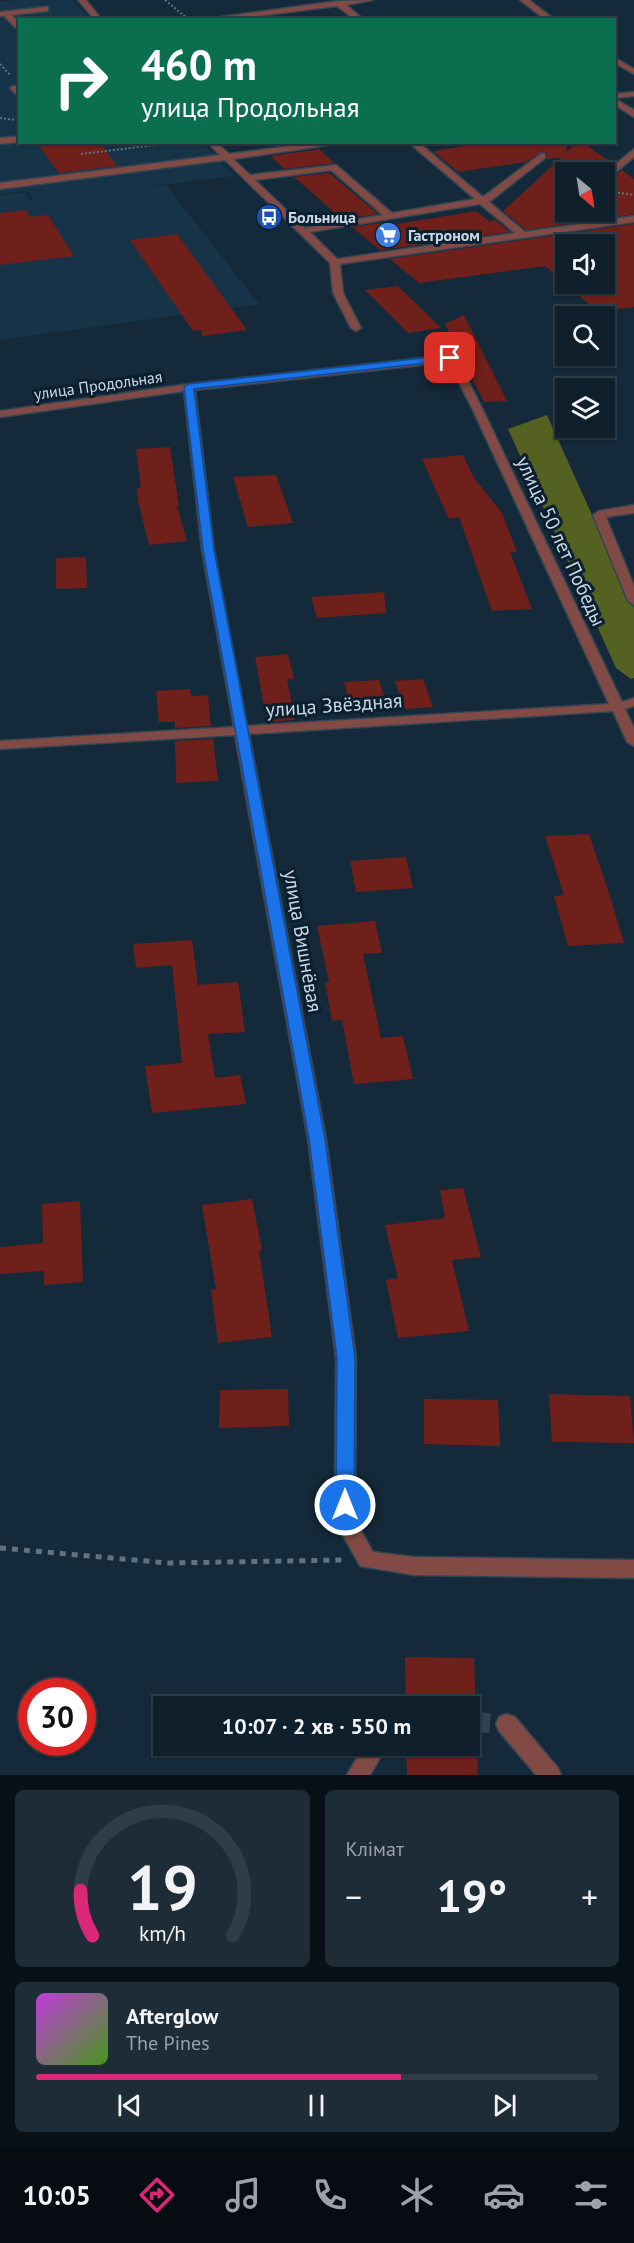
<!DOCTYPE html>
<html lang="uk">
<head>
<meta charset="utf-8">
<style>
	:root { --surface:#0f1f2b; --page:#1d2c37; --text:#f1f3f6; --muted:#9ba2a9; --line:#2f3d47; --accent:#db2777 }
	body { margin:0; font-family:"PT Sans",sans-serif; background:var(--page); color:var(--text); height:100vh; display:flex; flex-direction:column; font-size:22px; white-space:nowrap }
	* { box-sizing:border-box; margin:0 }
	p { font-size:20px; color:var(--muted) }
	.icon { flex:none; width:33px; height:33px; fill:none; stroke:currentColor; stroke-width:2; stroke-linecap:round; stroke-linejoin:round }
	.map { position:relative; height:1775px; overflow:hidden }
	.details { display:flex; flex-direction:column; gap:15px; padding:15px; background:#081118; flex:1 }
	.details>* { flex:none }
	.top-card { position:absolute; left:18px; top:18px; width:598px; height:126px; border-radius:0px; box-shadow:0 2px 4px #0004,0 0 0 2px var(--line); background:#0b6e4f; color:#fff; overflow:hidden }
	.needle { width:39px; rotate:150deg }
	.tools { position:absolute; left:555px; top:162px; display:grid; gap:12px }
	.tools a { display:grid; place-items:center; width:60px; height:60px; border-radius:0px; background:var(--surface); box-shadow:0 2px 4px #0004,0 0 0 2px var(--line); font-size:30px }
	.speed { position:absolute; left:18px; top:1678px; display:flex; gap:12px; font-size:30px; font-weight:700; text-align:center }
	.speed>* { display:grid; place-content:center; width:78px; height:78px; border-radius:50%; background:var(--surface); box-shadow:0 2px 4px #0004,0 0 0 2px var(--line); line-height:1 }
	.speed .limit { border:9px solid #d22; background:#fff; color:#111 }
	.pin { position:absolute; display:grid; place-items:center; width:51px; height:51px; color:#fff; margin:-26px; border-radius:12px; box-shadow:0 3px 9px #0006 }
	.me { position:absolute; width:66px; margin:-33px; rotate:0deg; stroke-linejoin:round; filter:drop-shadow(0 0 4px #0008) }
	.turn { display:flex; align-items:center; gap:21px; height:126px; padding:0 24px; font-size:27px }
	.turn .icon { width:78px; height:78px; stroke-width:2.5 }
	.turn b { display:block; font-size:42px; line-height:51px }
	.big { font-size:45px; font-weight:700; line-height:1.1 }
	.details .tile { flex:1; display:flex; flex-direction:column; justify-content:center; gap:9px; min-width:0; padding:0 21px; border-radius:9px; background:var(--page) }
	.details .dial { align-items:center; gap:0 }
	.dial svg { height:156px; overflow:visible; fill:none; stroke:var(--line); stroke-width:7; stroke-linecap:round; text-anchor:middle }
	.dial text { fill:var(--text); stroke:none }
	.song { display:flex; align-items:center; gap:18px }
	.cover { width:72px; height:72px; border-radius:9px; background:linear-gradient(135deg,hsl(290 70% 55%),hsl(100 70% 35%)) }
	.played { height:6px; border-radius:3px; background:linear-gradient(90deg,var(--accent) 65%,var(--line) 65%) }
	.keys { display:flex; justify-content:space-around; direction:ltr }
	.heat { display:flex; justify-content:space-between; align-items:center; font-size:33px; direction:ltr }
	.details .tiles { flex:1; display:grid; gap:15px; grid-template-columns:1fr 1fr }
	.tile:last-child { grid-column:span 2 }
	.trip { position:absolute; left:153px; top:1696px; width:327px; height:60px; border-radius:0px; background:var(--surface); box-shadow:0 2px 4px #0004,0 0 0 2px var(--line); font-weight:700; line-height:60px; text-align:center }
	.tabs { display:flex; height:96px; justify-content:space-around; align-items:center; background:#060c11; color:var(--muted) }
	.tabs .icon { width:42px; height:42px }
	.tabs .on { color:var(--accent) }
	.tabs b { font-size:27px; color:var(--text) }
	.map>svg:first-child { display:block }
</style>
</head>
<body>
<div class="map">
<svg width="634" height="1775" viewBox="0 0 634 1775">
	<rect width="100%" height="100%" fill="#142939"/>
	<path fill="#173347" d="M17,0H72L90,19L20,20V142L203,143L234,176L111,191L166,185L259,304L0,340V195L26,192L30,200H33L28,191L0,194V2Z"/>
	<path fill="#546120" d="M547,415L634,608V678L631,679L616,668L508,429Z"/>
	<path fill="#6f201a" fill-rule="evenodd" d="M36,142H99L117,166L59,173Z
		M493,142H566L567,152L577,142H582L613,164L602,172H566V212H604V184L622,170L634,179V214L526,230L503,211L562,157L547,159V153L543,151L526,162L458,172L433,151Z
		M319,149L334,163L284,169L271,156Z
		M329,173L378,214L342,219L294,177Z
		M26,210L30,217L48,215L74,256L0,265V213Z
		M476,211L490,222L494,219L510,232L380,250L352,227L387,222L391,225Z
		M634,224V307L598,312L545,266L419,283L390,259ZM566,244H604V284H566Z
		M177,234L247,330L202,336L201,330L193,331L130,240Z
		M398,286L441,328L408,333L365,290Z
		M464,315L507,401L484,402L445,324Z
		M170,447L179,506H177L187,541L149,545L138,501L137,488H141L136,449Z
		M463,455L474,478L502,513L517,552H510L532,609L492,611L459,517L449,519L422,459Z
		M276,475L293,523L248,527L233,477Z
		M86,557L87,588L56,589V558Z
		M384,592L386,613L317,618L311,597Z
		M288,654L294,679H287L295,720L267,722L255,657Z
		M423,679L433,707L405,709L395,681Z
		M379,680L386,703L351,706L344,682Z
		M190,689L191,696L208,695L211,726L175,728V722H159L156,691Z
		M213,739L218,781L176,783L175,741Z
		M589,834L609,893L624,943L568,946L554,896L564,895L545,836Z
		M406,857L413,888L356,892L350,861Z
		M375,921L382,953L363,954L381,1038L403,1036L413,1079L354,1084L342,1020L332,1021L325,983L329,982L317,926Z
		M192,940L198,985L238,982L245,1032L208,1034L215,1078L240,1075L246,1104L152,1113L145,1066L182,1063L172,965L136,968L133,944Z
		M463,1188L481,1257L452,1260L469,1331L398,1338L386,1280L398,1278L385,1225L445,1218L440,1190Z
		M252,1199L262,1250L259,1251L272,1337L218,1343L211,1290L216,1289L202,1205Z
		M80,1201L83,1282L44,1285V1271L0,1274V1247L43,1243L42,1204Z
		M288,1389L289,1426L219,1428L220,1390Z
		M549,1394L630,1396L634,1443L552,1442Z
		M424,1399L498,1400L500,1446L424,1444Z
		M405,1657L474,1658L478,1775H407L406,1746H470V1707H406Z"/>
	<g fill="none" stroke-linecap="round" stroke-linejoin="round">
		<path stroke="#2f4352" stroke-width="20" stroke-dasharray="20 10" stroke-linecap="butt" d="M470,1722L507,1724"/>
		<g stroke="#314554" stroke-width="3">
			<path id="minor" d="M78,0H86L102,20H95Z
				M373,0L346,5L364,20H355L337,6L225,20H199L338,1Z
				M520,0H529L555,20H546Z
				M45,7H48V11L12,15L20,25V32L4,16H0V12Z
				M615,58L634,69V74L615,63Z
				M14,86H20V98L10,88Z
				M634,92V96L615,98V94Z
				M615,99L634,110V117L615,105Z
				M20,136V142L0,144V138Z
				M207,142H216L229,154L321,142H349L233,159L250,175L336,165L392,213L475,199L408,142H418L483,197L542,153L545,154V158L489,202L525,232L634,216V222L340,264L343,293L361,328L356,331L351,328L333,293L330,263L225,160L0,189V183L220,155ZM331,170L383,215L305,228L255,180ZM480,204L515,233L337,259L310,232Z
				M634,149V157L604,182V174Z
				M451,355L456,358L482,408L622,702L634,698V706L625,709L634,728V746L627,742L613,711L249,734L326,1139L356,1358L355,1505L360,1529L373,1552L414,1557L634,1560V1578L414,1575L360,1566L340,1530L335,1505L336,1358L308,1139L235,735L0,749V741L234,727L202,550L184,391L0,417V411L189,384ZM448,362L472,408L609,704L247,726L214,550L195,390Z
				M634,505V513L606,517L634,586V605L628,601L593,515L599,511Z
				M507,1714L515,1717L558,1768L561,1775H536L499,1731L496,1724L499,1717Z
				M364,1746H387L370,1775H347Z"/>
		</g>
		<path stroke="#617280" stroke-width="2" stroke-dasharray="2 2" stroke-linecap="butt" d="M165,0L188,19
			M0,64L10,75
			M0,118L16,120
			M81,154L156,145
			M558,161L595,167
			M614,192L634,195"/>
		<path stroke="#617280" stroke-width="5" stroke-dasharray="6 6" stroke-linecap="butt" d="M0,1548L168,1563L342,1560"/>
		<use href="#minor" fill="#824a44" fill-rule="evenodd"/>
	</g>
	<path fill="#1a73e8" stroke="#114b97" stroke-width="1.5" d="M450,355L455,358L454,360L194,389L214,550L325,1139L355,1358L354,1505L351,1510L345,1512L338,1510L336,1505L337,1358L309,1139L203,550L184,387L189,384Z"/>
	<defs>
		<g id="bus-disc" transform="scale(1.35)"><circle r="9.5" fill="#1a4fb4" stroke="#0a1f2f"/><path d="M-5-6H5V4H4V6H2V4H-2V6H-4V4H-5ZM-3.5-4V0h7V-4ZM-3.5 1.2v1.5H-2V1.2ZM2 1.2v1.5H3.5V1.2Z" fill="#fff"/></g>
		<g id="supermarket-disc" transform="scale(1.35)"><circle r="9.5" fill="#3f7fe0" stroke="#0a1f2f"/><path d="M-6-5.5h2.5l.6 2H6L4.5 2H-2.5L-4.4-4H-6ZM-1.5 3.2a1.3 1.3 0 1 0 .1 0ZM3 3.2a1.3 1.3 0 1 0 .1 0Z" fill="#fff"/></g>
	</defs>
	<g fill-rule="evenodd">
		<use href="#bus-disc" x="269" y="217"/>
		<use href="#supermarket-disc" x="388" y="235"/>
	</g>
	<g text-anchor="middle" stroke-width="6" stroke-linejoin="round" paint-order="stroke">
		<g font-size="16" font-weight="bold" fill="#cbd7e2" stroke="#0a1f2f" text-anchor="start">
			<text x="288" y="223">Больница</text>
			<text x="408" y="241">Гастроном</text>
		</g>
		<g font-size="16" fill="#cbd7e2" stroke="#0a1f2f">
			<text transform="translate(98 385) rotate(-8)" y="6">улица Продольная</text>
		</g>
		<g font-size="20" fill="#cbd7e2" stroke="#0a1f2f">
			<text transform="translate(561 541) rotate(65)" y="7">улица 50 лет Победы</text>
			<text transform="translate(334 705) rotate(-4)" y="7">улица Звёздная</text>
			<text transform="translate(303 941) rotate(80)" y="7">улица Вишнёвая</text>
		</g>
	</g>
</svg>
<div class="tools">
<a><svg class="needle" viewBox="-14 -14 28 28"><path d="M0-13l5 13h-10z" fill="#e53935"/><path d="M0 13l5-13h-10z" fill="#9ba2a9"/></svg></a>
<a><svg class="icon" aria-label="sound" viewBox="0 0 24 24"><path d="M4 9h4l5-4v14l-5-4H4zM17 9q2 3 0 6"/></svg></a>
<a><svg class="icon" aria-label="search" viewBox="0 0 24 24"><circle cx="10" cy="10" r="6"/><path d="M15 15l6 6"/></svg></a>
<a><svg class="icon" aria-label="layers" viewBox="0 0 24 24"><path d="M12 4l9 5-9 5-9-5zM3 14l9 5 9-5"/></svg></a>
</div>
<div class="speed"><div class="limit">30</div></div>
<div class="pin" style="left:450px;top:358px;background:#d93025"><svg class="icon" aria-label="arrive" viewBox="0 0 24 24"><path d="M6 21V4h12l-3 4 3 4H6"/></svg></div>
<svg class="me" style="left:345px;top:1505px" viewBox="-20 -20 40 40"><circle r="17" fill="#1a73e8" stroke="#fff" stroke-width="3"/><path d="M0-11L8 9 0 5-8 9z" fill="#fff"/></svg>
<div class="trip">10:07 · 2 хв · 550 m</div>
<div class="top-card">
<div class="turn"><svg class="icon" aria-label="right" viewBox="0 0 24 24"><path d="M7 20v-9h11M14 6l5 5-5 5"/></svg><div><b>460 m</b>улица Продольная</div></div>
</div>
</div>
<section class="details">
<div class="tiles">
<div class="tile dial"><svg viewBox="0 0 100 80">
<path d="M14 69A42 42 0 1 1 86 69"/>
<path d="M14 69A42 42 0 0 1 8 46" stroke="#db2777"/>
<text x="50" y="56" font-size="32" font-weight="700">19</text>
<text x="50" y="72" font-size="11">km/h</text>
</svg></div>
<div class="tile"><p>Клімат</p>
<div class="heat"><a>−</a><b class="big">19°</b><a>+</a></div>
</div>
<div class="tile">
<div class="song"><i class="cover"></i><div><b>Afterglow</b><p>The Pines</p></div></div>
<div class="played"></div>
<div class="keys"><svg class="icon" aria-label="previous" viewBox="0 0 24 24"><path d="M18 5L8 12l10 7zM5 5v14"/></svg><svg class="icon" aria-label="pause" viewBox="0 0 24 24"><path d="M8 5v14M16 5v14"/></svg><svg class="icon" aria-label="next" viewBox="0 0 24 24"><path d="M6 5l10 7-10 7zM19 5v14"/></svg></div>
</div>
</div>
</section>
<nav class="tabs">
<b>10:05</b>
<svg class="icon on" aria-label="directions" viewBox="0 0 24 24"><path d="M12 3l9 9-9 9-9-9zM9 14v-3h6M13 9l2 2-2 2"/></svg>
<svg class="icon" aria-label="music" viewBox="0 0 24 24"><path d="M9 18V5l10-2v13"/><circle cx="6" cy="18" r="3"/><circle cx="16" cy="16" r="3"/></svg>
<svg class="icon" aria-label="phone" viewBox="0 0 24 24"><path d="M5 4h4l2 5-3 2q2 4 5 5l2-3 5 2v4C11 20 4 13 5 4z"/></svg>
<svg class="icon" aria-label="climate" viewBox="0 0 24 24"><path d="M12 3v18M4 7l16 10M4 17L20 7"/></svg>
<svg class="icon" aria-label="car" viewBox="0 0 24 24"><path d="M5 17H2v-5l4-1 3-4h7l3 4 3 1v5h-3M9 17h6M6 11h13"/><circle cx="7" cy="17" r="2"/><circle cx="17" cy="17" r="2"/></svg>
<svg class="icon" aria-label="filters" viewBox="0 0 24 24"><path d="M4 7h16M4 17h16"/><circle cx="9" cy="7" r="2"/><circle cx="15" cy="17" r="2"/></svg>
</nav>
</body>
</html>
